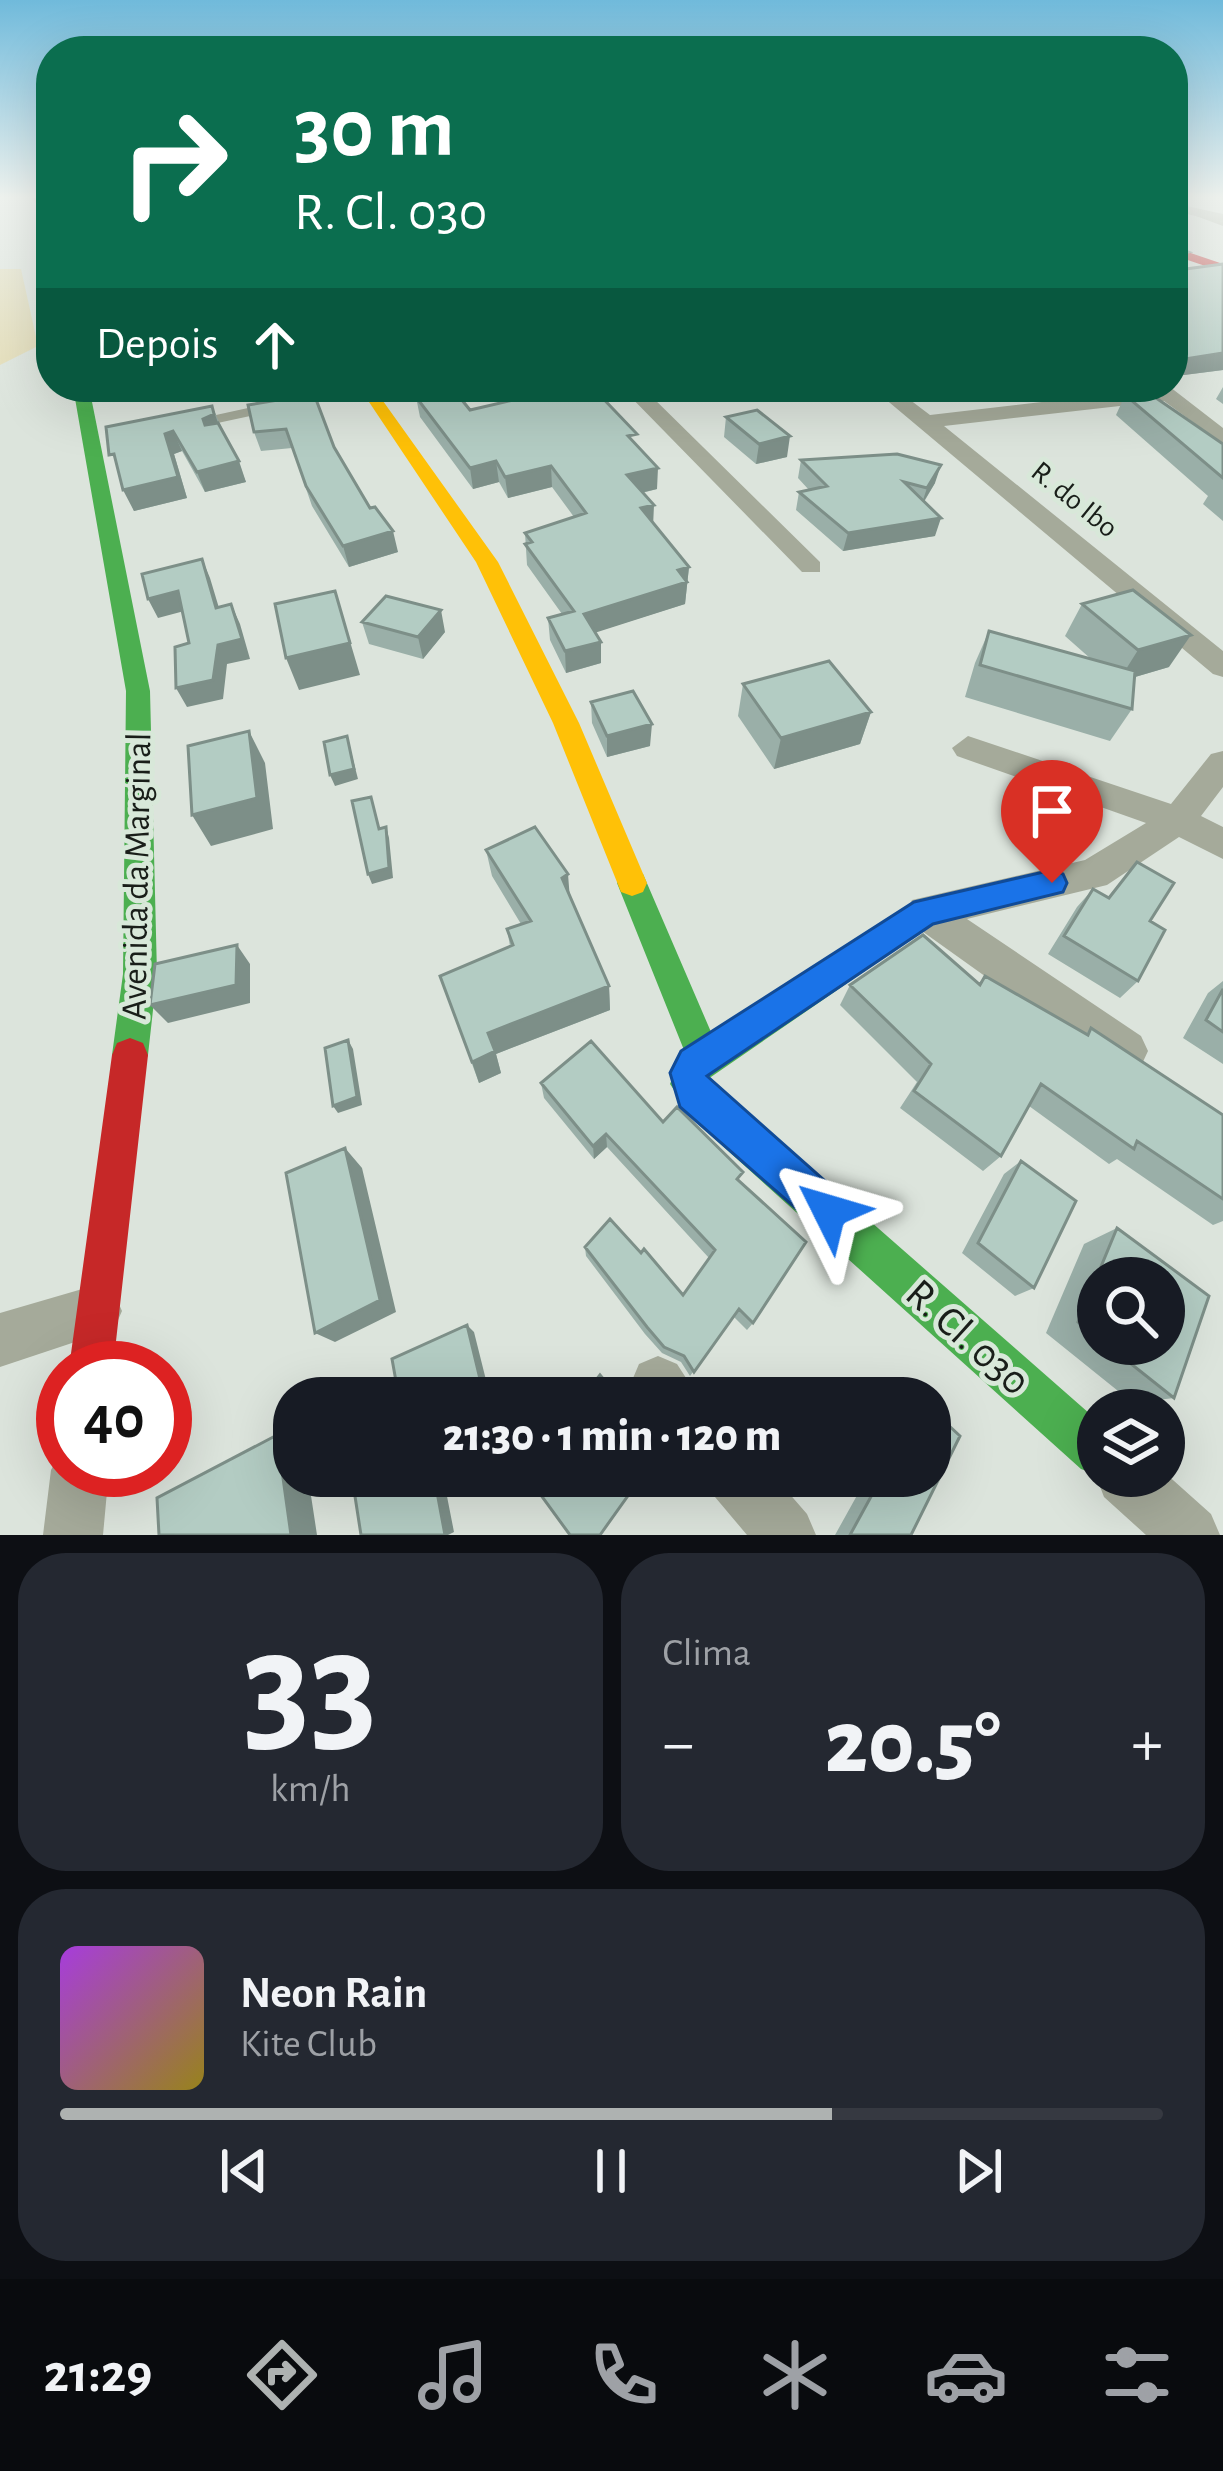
<!DOCTYPE html>
<html lang="pt">
<head>
<meta charset="utf-8">
<style>
	:root { --surface:#171b24; --page:#242831; --text:#f1f3f6; --muted:#9ea1a6; --line:#363941; --accent:#aeb2b1 }
	body { margin:0; font-family:"Alegreya Sans",sans-serif; background:var(--page); color:var(--text); height:100vh; display:flex; flex-direction:column; font-size:45px; white-space:nowrap }
	* { box-sizing:border-box; margin:0 }
	p { font-size:39px; color:var(--muted) }
	.icon { flex:none; width:66px; height:66px; fill:none; stroke:currentColor; stroke-width:2; stroke-linecap:round; stroke-linejoin:round }
	.map { position:relative; height:1535px; overflow:hidden }
	.details { display:flex; flex-direction:column; gap:18px; padding:18px; background:#0d0f14; flex:1 }
	.details>* { flex:none }
	.hud { position:absolute; left:36px; top:36px; width:1152px; height:366px; border-radius:48px; box-shadow:0 12px 48px #0002; background:#0b6e4f; color:#fff; overflow:hidden }
	.fabs { position:absolute; left:1077px; top:1257px; display:grid; gap:24px }
	.fabs a { display:grid; place-items:center; width:108px; height:108px; border-radius:50%; background:var(--surface); box-shadow:0 12px 48px #0002; font-size:60px }
	.speed { position:absolute; left:36px; top:1341px; display:flex; gap:24px; font-size:60px; font-weight:700; text-align:center }
	.speed>* { display:grid; place-content:center; width:156px; height:156px; border-radius:50%; background:var(--surface); box-shadow:0 12px 48px #0002; line-height:1 }
	.speed .limit { border:18px solid #d22; background:#fff; color:#111 }
	.pin { position:absolute; display:grid; place-items:center; width:102px; height:102px; color:#fff; margin:-123px -51px; border-radius:50% 50% 50% 0; rotate:-45deg; box-shadow:0 0 12px #0007 }
	.pin .icon { rotate:45deg }
	.me { position:absolute; width:132px; margin:-66px; rotate:310deg; stroke-linejoin:round; filter:drop-shadow(0 0 9px #0008) }
	.turn { display:flex; align-items:center; gap:42px; height:252px; padding:0 60px; font-size:54px }
	.turn .icon { width:156px; height:156px; stroke-width:2.5 }
	.turn b { display:block; font-size:84px; line-height:102px }
	.then { display:flex; align-items:center; height:114px; padding:0 60px; background:#0003; gap:24px; font-size:45px }
	.big { font-size:90px; font-weight:800; line-height:1.1 }
	.details .card { flex:1; display:flex; flex-direction:column; justify-content:center; gap:18px; min-width:0; padding:0 42px; border-radius:48px; background:var(--page) }
	.details .dial { align-items:center; gap:0 }
	.dial b { font-size:156px; line-height:1 }
	.song { display:flex; align-items:center; gap:36px }
	.cover { width:144px; height:144px; border-radius:18px; background:linear-gradient(135deg,hsl(280 70% 55%),hsl(50 70% 35%)) }
	.played { height:12px; border-radius:6px; background:linear-gradient(90deg,var(--accent) 70%,var(--line) 70%) }
	.keys { display:flex; justify-content:space-around; direction:ltr }
	.heat { display:flex; justify-content:space-between; align-items:center; font-size:66px; direction:ltr }
	.details .tiles { flex:1; display:grid; gap:18px; grid-template-columns:1fr 1fr }
	.card:last-child { grid-column:span 2 }
	.trip { position:absolute; left:273px; top:1377px; width:678px; height:120px; border-radius:48px; background:var(--surface); box-shadow:0 12px 48px #0002; font-weight:800; line-height:120px; text-align:center }
	.dock { display:flex; height:192px; justify-content:space-around; align-items:center; background:#090b0e; color:var(--muted) }
	.dock .icon { width:84px; height:84px }
	.dock .current { color:var(--accent) }
	.dock b { font-size:54px; color:var(--text) }
	.map>svg:first-child { display:block }
</style>
</head>
<body>
<div class="map">
<svg width="1223" height="1535" viewBox="0 0 1223 1535">
	<rect width="100%" height="100%" fill="#dce4dc"/>
	<path fill="#e3dbb1" d="M0,269H21L38,346L0,365Z"/>
	<g fill="none" stroke-linecap="round" stroke-linejoin="round">
		<path fill="#a5aa9a" fill-rule="evenodd" d="M1188,211L1223,222V226L1188,213Z"/>
		<path fill="#a5aa9a" fill-rule="evenodd" d="M1173,203L1223,214V222L1173,211Z
			M344,387H384L171,433L161,427Z
			M621,387H642L820,562V572H802Z
			M871,387H893L930,415L1170,387L1223,428V444L1164,401L944,426L1223,651V677L1213,674Z
			M968,736L1171,804L1211,754L1223,751V787L1201,816L1223,827V859L1179,837L1107,885L967,919L1141,1036L1148,1051L1141,1066L1126,1072L1111,1066L912,924L906,912L912,900L1085,860L1146,823L957,756L952,748Z
			M96,1285L114,1293L122,1311L114,1329L0,1367V1313Z
			M658,1356L677,1364L699,1398H637L631,1383L639,1364Z
			M63,1448V1470H109L103,1535H43L51,1470Z
			M1098,1471V1476H1164V1472L1211,1514L1220,1535H1146L1104,1497L1096,1476Z
			M707,1476H774L807,1514L816,1535H747L715,1497Z"/>
		<path fill="#4caf50" fill-rule="evenodd" d="M73,387H89L150,691L157,974L148,1055L143,1067L130,1072L117,1067L112,1055L123,974L126,691Z
			M632,870L643,874L711,1032L914,902L925,898L936,902L941,912L936,922L708,1079L1098,1421V1475L1081,1469L695,1121L670,1084L684,1050L617,883L621,874Z"/>
		<path fill="#ffc107" fill-rule="evenodd" d="M359,387H373L498,562L579,723L647,883L643,892L632,896L621,892L553,723L476,562Z"/>
		<path fill="#c62828" fill-rule="evenodd" d="M30,196H41L51,210V221Z
			M1173,247L1223,264V272L1173,255Z
			M130,1038L143,1043L148,1055L113,1368H69L112,1055L117,1043Z"/>
	</g>
	<path fill="#9aafa8" fill-rule="evenodd" d="M1173,246L1188,252L1180,267L1178,268L1223,370L1176,376L1173,374Z
		M522,387H592L637,446L657,489L642,493L653,523L689,567L685,604L595,632L601,642V663L566,673L550,640L548,618L562,614L527,565L525,533L574,517L552,487L508,498L499,482L473,489L420,417L416,397L470,410L530,396Z
		M668,387H786L677,397Z
		M1223,387V404L1216,399Z
		M314,394L334,447L398,552L349,567L312,506L292,448L261,451L254,432Z
		M1125,395L1223,444V521L1203,504L1208,496L1116,415Z
		M212,406L246,482L205,492L182,451L174,454L187,498L134,511L120,475Z
		M726,417L787,457L756,464L724,437Z
		M801,460L935,483L924,502L935,536L843,551L796,510L799,492L809,490L798,478Z
		M1082,604L1169,667L1135,677L1132,709L1110,741L965,697L975,663L989,631L1091,659L1065,636Z
		M362,622L445,632L423,659L369,644Z
		M743,684L871,712L860,744L774,769L738,716Z
		M591,702L650,746L607,757L592,723Z
		M486,850L570,895L609,986L610,1010L496,1054L501,1073L479,1083L440,976L510,946L507,929L521,924L492,876Z
		M1137,862L1150,921L1138,981L1120,998L1048,954L1077,907L1093,889L1108,897Z
		M985,976L1085,1034L1091,1028L1223,1115V1221L1213,1225L1117,1159L1109,1164L1029,1106L1001,1156L983,1171L900,1108L917,1082L840,1005L850,985L979,983Z
		M1223,981V1064L1183,1038L1208,993Z
		M541,1083L663,1122L739,1181L753,1323L747,1330L734,1317L690,1376L681,1362L662,1353L645,1334L586,1256L585,1247L683,1295L709,1258L607,1147L594,1159L544,1098Z
		M1021,1161L1034,1288L1015,1296L962,1253L1004,1174Z
		M1117,1228L1209,1296L1174,1398L1133,1403L1046,1333L1084,1244ZM1098,1278H1164V1344H1098Z
		M912,1390L920,1398H895L897,1394Z
		M860,1476H930L911,1535H835L865,1481Z"/>
	<path fill="#7d8f88" d="M1188,252L1180,267L1173,269L1177,254Z
		M1223,353V370L1176,376L1185,359Z
		M212,406L222,434L211,439L203,419Z
		M173,431L182,451L174,454L187,498L134,511L123,490L165,434Z
		M790,436L787,457L756,464L759,444Z
		M239,461L246,482L205,492L197,472Z
		M496,461L499,482L473,489L470,468Z
		M941,465L935,483L921,506L927,488Z
		M551,466L552,487L508,498L505,477Z
		M658,468L657,489L627,496V475Z
		M654,505L653,527L641,508Z
		M941,518L935,536L843,551L848,533Z
		M393,531L398,552L349,567L343,546Z
		M202,559L210,578L225,628L216,608Z
		M689,567L685,604L585,636L584,614L678,570Z
		M178,591L188,610L158,618L148,599Z
		M335,591L360,675L299,690L286,658Z
		M231,604L240,624L250,659L227,664L223,699L187,707L176,688L218,645Z
		M441,610L445,632L423,659L418,637Z
		M1191,635L1169,667L1118,682L1138,650Z
		M601,642V663L566,673L565,651Z
		M871,712L860,744L774,769L781,738Z
		M652,724L650,746L607,757V736Z
		M249,731L265,763L273,829L211,846L192,815Z
		M347,736L358,779L335,786L330,775Z
		M386,827L389,838L393,878L372,884L368,874Z
		M568,874L570,900L562,878Z
		M237,945L250,964V1003L168,1023L150,1005Z
		M609,986L610,1010L496,1054L501,1073L479,1083L472,1062L488,1033Z
		M348,1040L353,1049L362,1105L338,1113L333,1106Z
		M606,1134L607,1147L594,1159L593,1146Z
		M345,1148L362,1168L396,1312L335,1342L315,1333Z
		M467,1325L474,1332L487,1384L457,1398H442Z
		M277,1435L294,1437V1476H308L317,1535H291Z
		M434,1476H443L454,1532L448,1535H445Z"/>
	<path fill="#b3ccc3" stroke="#7d8f88" stroke-width="3" d="M1173,246L1188,252L1177,254L1178,270L1223,264V353L1185,359L1173,351Z
		M537,387H592L637,434L628,436L658,468L627,475L654,505L641,508L689,567L678,570L687,582L584,614L601,642L565,651L548,618L574,611L525,544L532,542L525,533L586,513L551,466L505,477L496,461L470,468L416,397L453,389L470,410L543,393Z
		M1143,389L1223,444V478L1125,395L1129,391Z
		M314,394L334,447L370,508L375,507L393,531L343,546L306,486L286,429L254,432L248,405Z
		M212,406L214,414L203,419L205,425L218,423L239,461L197,472L173,431L165,434L178,477L123,490L114,454L109,455L106,427Z
		M757,410L790,436L759,444L726,417Z
		M897,454L941,465L927,488L904,482L941,518L848,533L799,492L827,486L801,460Z
		M202,559L216,608L231,604L242,639L218,645L213,680L176,688L175,647L189,643L178,591L148,599L142,574Z
		M1133,590L1191,635L1138,650L1082,604Z
		M335,591L350,643L286,658L275,604Z
		M386,596L441,610L418,637L362,622Z
		M989,631L1135,671L1132,709L980,665Z
		M829,661L871,712L781,738L743,684Z
		M633,691L652,724L607,736L591,702Z
		M249,731L257,798L192,815L188,746Z
		M347,736L354,769L330,775L324,742Z
		M371,797L379,829L386,827L389,868L368,874L352,801Z
		M535,827L568,874L562,878L609,986L488,1033L495,1051L472,1062L440,976L513,945L507,929L531,921L486,850Z
		M1137,862L1174,883L1150,921L1165,930L1138,981L1064,936L1093,889L1109,898Z
		M923,935L980,985L985,976L1088,1035L1091,1028L1223,1115V1199L1137,1141L1134,1149L1041,1084L1001,1156L914,1091L931,1064L850,985Z
		M237,945L236,985L150,1005L155,964Z
		M1223,989V1032L1206,1020Z
		M348,1040L357,1097L333,1106L325,1048Z
		M591,1041L663,1122L677,1107L743,1172L737,1179L806,1242L753,1323L739,1309L694,1372L684,1356L664,1347L647,1327L585,1247L610,1219L641,1253L644,1249L683,1295L715,1250L606,1134L593,1146L541,1083Z
		M345,1148L380,1300L315,1333L286,1173Z
		M1021,1161L1076,1201L1034,1288L978,1243Z
		M1117,1228L1209,1296L1174,1398L1106,1344H1164V1278H1098V1338L1078,1322Z
		M467,1325L480,1379L442,1398H399L392,1359Z
		M600,1375L619,1398H582Z
		M912,1390L920,1398H908Z
		M930,1408L960,1436L911,1535H850L879,1482L873,1476H930Z
		M277,1435L291,1535H159L157,1498Z
		M355,1476H434L445,1535H361L352,1477Z
		M527,1476H642L600,1535H570Z"/>
	<linearGradient id="sky" x2="0" y2="1"><stop stop-color="#70badb"/><stop offset="0.48" stop-color="#eff3ef"/><stop offset="1" stop-color="#eff3ef" stop-opacity="0"/></linearGradient>
	<rect width="1223" height="411" fill="url(#sky)"/>
	<path fill="#1a73e8" stroke="#114b97" stroke-width="3" d="M1052,870L1063,874L1067,883L1063,892L933,924L707,1076L843,1197L849,1211L843,1225L829,1231L815,1225L680,1107L670,1073L681,1051L914,902Z"/>
	<g text-anchor="middle" stroke-width="10" stroke-linejoin="round" paint-order="stroke">
		<g font-size="30" fill="#191e19" stroke="#d8e8d9">
			<text transform="translate(1075 499) rotate(39)" y="10">R. do Ibo</text>
		</g>
		<g font-size="36" fill="#191e19" stroke="#d8e8d9">
			<text transform="translate(135 876) rotate(-89)" y="13">Avenida da Marginal</text>
		</g>
		<g font-size="42" fill="#191e19" stroke="#d8e8d9">
			<text transform="translate(969 1336) rotate(42)" y="15">R. Cl. 030</text>
		</g>
	</g>
</svg>
<div class="fabs">
<a><svg class="icon" aria-label="search" viewBox="0 0 24 24"><circle cx="10" cy="10" r="6"/><path d="M15 15l6 6"/></svg></a>
<a><svg class="icon" aria-label="layers" viewBox="0 0 24 24"><path d="M12 4l9 5-9 5-9-5zM3 14l9 5 9-5"/></svg></a>
</div>
<div class="speed"><div class="limit">40</div></div>
<div class="pin" style="left:1052px;top:883px;background:#d93025"><svg class="icon" aria-label="arrive" viewBox="0 0 24 24"><path d="M6 21V4h12l-3 4 3 4H6"/></svg></div>
<svg class="me" style="left:829px;top:1211px" viewBox="-20 -20 40 40"><path d="M0-17L14 15 0 8-14 15z" fill="#1a73e8" stroke="#fff" stroke-width="4"/></svg>
<div class="trip">21:30 · 1 min · 120 m</div>
<div class="hud">
<div class="turn"><svg class="icon" aria-label="right" viewBox="0 0 24 24"><path d="M7 20v-9h11M14 6l5 5-5 5"/></svg><div><b>30 m</b>R. Cl. 030</div></div>
<div class="then">Depois<svg class="icon" aria-label="ahead" viewBox="0 0 24 24"><path d="M12 20V5M6 11l6-6 6 6"/></svg></div>
</div>
</div>
<section class="details">
<div class="tiles">
<div class="card dial"><b>33</b><p>km/h</p></div>
<div class="card"><p>Clima</p>
<div class="heat"><a>−</a><b class="big">20.5°</b><a>+</a></div>
</div>
<div class="card">
<div class="song"><i class="cover"></i><div><b>Neon Rain</b><p>Kite Club</p></div></div>
<div class="played"></div>
<div class="keys"><svg class="icon" aria-label="previous" viewBox="0 0 24 24"><path d="M18 5L8 12l10 7zM5 5v14"/></svg><svg class="icon" aria-label="pause" viewBox="0 0 24 24"><path d="M8 5v14M16 5v14"/></svg><svg class="icon" aria-label="next" viewBox="0 0 24 24"><path d="M6 5l10 7-10 7zM19 5v14"/></svg></div>
</div>
</div>
</section>
<nav class="dock">
<b>21:29</b>
<svg class="icon current" aria-label="directions" viewBox="0 0 24 24"><path d="M12 3l9 9-9 9-9-9zM9 14v-3h6M13 9l2 2-2 2"/></svg>
<svg class="icon" aria-label="music" viewBox="0 0 24 24"><path d="M9 18V5l10-2v13"/><circle cx="6" cy="18" r="3"/><circle cx="16" cy="16" r="3"/></svg>
<svg class="icon" aria-label="phone" viewBox="0 0 24 24"><path d="M5 4h4l2 5-3 2q2 4 5 5l2-3 5 2v4C11 20 4 13 5 4z"/></svg>
<svg class="icon" aria-label="climate" viewBox="0 0 24 24"><path d="M12 3v18M4 7l16 10M4 17L20 7"/></svg>
<svg class="icon" aria-label="car" viewBox="0 0 24 24"><path d="M5 17H2v-5l4-1 3-4h7l3 4 3 1v5h-3M9 17h6M6 11h13"/><circle cx="7" cy="17" r="2"/><circle cx="17" cy="17" r="2"/></svg>
<svg class="icon" aria-label="filters" viewBox="0 0 24 24"><path d="M4 7h16M4 17h16"/><circle cx="9" cy="7" r="2"/><circle cx="15" cy="17" r="2"/></svg>
</nav>
</body>
</html>
